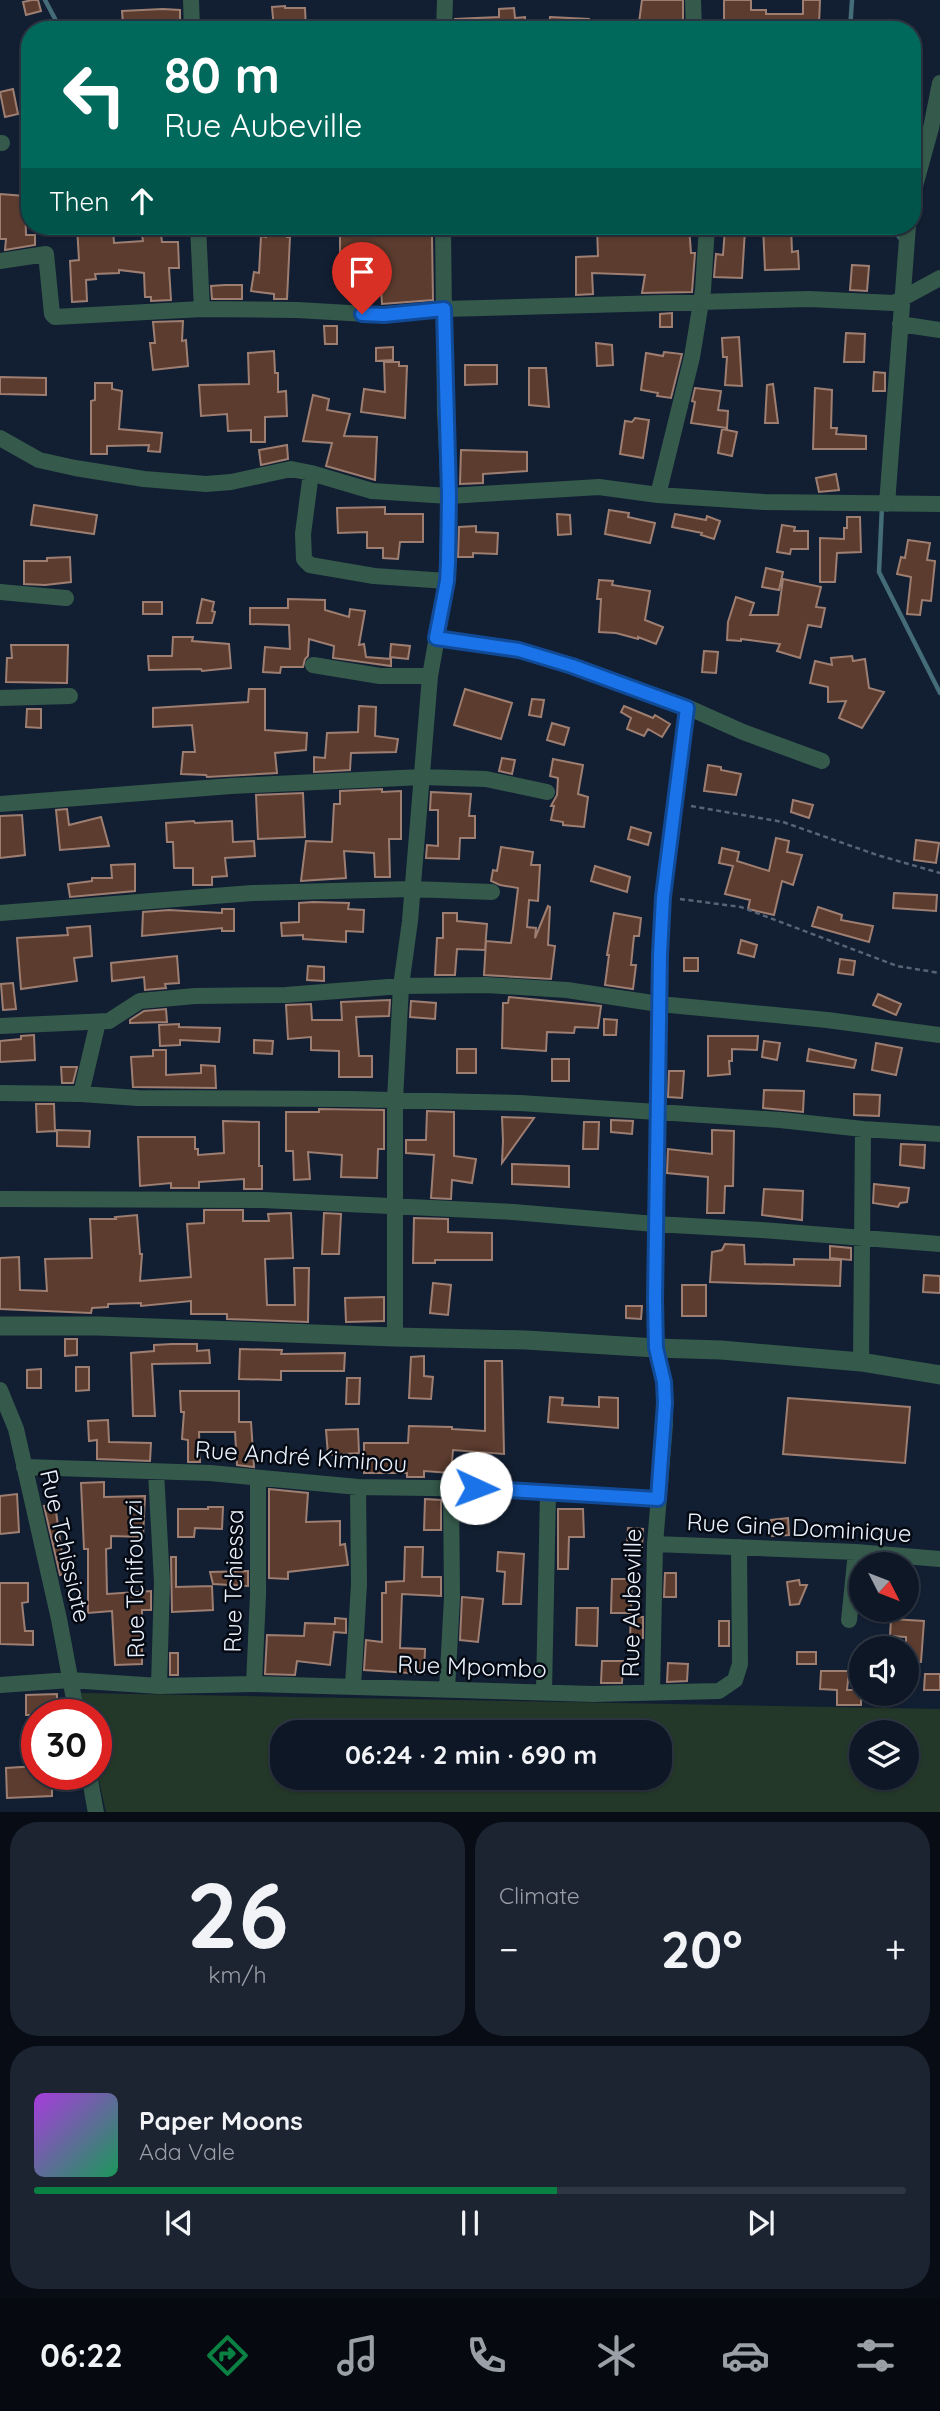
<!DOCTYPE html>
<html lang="en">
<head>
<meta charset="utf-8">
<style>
	:root { --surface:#0e1726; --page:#1c2432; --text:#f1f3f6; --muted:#9b9fa7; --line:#2e3643; --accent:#0b8043 }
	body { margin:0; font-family:Quicksand,sans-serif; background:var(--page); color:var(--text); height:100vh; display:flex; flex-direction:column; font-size:26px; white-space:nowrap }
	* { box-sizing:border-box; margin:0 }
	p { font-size:23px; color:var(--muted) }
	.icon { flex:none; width:38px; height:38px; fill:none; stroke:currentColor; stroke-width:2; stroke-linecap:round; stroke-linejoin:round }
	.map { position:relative; height:1812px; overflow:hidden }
	.sheet { display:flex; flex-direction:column; gap:10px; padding:10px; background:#080d15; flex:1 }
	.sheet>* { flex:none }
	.banner { position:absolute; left:21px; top:21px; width:900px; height:214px; border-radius:28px; box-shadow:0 2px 5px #0004,0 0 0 2px var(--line); background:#00695c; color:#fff; overflow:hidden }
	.needle { width:46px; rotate:132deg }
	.tools { position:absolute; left:849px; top:1552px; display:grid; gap:14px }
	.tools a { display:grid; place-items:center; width:70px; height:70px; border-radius:50%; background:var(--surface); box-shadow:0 2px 5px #0004,0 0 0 2px var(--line); font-size:35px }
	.speed { position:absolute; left:21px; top:1699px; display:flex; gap:14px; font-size:35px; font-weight:700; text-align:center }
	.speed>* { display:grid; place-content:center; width:91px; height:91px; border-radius:50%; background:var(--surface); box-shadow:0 2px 5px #0004,0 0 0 2px var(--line); line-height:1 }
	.speed .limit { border:10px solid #d22; background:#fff; color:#111 }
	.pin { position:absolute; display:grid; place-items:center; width:60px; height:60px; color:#fff; margin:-72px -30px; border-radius:50% 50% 50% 0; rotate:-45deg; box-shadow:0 0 7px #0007 }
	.pin .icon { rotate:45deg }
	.me { position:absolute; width:77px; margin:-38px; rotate:92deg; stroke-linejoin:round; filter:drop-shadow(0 0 5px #0008) }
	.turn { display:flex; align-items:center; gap:24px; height:147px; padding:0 28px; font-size:32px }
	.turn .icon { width:91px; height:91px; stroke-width:2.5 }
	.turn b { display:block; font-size:49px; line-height:60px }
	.then { display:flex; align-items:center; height:66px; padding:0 28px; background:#0003; gap:14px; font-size:26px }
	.big { font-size:52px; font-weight:700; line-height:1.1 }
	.sheet .widget { flex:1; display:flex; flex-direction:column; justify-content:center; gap:10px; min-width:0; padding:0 24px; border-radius:28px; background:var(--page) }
	.sheet .dial { align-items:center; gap:0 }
	.dial b { font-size:91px; line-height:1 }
	.song { display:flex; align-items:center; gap:21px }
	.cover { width:84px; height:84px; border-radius:10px; background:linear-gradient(135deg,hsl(280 70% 55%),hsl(150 70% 35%)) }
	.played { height:7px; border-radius:4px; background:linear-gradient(90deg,var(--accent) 60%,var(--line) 60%) }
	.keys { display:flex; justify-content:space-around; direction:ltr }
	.heat { display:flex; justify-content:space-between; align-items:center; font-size:38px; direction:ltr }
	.sheet .tiles { flex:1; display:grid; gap:10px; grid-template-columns:1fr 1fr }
	.widget:last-child { grid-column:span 2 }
	.trip { position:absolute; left:270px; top:1720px; width:402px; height:70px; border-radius:28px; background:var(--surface); box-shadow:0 2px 5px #0004,0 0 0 2px var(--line); font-weight:700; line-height:70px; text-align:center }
	.dock { display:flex; height:112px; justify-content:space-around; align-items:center; background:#06090f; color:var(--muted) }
	.dock .icon { width:49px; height:49px }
	.dock .active { color:var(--accent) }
	.dock b { font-size:32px; color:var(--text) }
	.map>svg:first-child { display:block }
</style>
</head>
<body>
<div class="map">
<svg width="940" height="1813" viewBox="0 0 940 1813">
	<rect width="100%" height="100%" fill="#121f33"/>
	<path fill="#243829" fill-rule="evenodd" d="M81,1693L940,1709V1812H106L96,1767V1715H86ZM282,1732H660V1778H282ZM861,1732H906V1778H861Z"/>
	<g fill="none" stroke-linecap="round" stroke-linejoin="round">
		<path stroke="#446c79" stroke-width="4.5" d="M45,0L61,30
			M850,30L852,0
			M890,226L901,239
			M882,506L879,572L940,693"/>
	</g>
	<path fill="#5c3c2f" stroke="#9d7e71" stroke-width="2" d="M32,0H38L41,11L26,15L23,2Z
		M642,0H683V30H638Z
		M724,0H751V10H766V14H803V0H820L819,24L786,26V29L724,30Z
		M285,6V8H305L306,30H287V27L274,29L272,7Z
		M514,8L515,18L525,17V30H455V19L499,17V9Z
		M163,9L180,10V30H141L140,23L123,24L122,11Z
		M550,17L589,19V30H549Z
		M13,89L18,114L5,117L0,92Z
		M0,194L25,196L26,235H35V245L5,250L6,239H0Z
		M77,226H113L114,243L143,241L142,235L161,234L162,242H178L179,268H169L171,300L151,301V297H145L144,273L119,270V273L95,274L96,279L86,280L87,301L72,302L70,261L79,260Z
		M267,226H288L287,237H290L287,299H274V294L251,291L254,272L259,273L261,236L266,237Z
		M340,226H394V236H432L433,300L382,304L380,275L355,276V255H340Z
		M597,226H689L691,253H695L692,292L642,293L645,275L592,273L593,294L576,295V257L598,256Z
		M763,226H791L792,252L798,251L799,269L765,270Z
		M725,229L745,230L742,278L714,277L716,254L723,255Z
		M852,265L869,266L867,291L850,290Z
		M225,285H242V299H212L211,286Z
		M672,313V327H660V314Z
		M183,321L182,341L186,340L188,366L153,370L150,343H155L153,322Z
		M324,326H337V344H325Z
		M846,333L865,334L864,362H844Z
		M739,337L742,386L725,385L727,357H723L722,338Z
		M596,343L612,345L613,365L597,366Z
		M393,347V360L376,361V348Z
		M274,351L275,373H278V392L286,391L287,416L265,417V442H251V430L228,431L227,414L201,416L199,385L249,384L248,353Z
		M664,352L682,354L671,398L657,396L658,393L641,390L646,353L663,356Z
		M384,362H399V366H407L405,418L361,412L364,389L385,392Z
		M465,365H497V384L465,385Z
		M529,368H546L549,407L529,405Z
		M874,372L885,373V391H873Z
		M0,377L46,378V395L0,394Z
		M95,383H112V389L122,391L119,429L162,433L160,452L148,451L149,445L107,446V454H91V401L95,400Z
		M773,384L778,423H765L767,385Z
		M695,388L721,391L718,410L728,411L727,428L691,423L695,402L692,401Z
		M815,388L832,390L831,428H837L836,434L866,436V449H813Z
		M313,395L329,399L327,410L350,414L344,436L377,437L375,480L326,466L332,443L303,441Z
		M635,418L649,420L643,458L620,454L625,421L632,422Z
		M722,429L737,432L732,456L718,453Z
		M287,445L288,459L261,465L259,450Z
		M461,450L527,452V471L483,474V483L460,484Z
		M836,474L839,490L819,492L816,478Z
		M34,505L97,515L94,534L31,525Z
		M385,507V514H423V542H400L398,559L383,558V548H367V532L338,533L337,508Z
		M609,510L629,513L628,517L655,523L650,543L605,534Z
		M557,514L570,515L571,534L558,535Z
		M675,514L706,520L707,516L720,521L714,539L701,535L702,533L672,527Z
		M847,517H860L861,552L837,553L835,582H820V538L844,539V528H847Z
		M782,525L795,527L794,531H808V549H791L790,554L777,552Z
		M476,526V532L498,533L497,554L473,553V557H458L459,527Z
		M908,540L930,543L927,560L935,561L931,601L922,600L920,615L907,614L911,577L897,574L901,557L905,558Z
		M70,557L71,582L45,585L24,584V561H47V558Z
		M766,568L783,572L779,590L762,587Z
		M783,579L821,587L816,607L825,608L821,627L808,625L800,658L777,651L780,644L741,639V641L727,640L728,622L736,597L754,603L750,615H778Z
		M599,580L613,581L612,585L650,591L645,620L663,627L656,644L638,637V639L616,633L599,632L601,599H597Z
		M202,599L214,602L212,611L215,612L212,623H197Z
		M288,599L325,600V610L349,617L350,609L365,611L359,645L364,644L366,657L391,659V666L333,658L334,646L309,639L308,656L305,659L303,667H281L280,673L263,672L265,647L290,649L289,625L250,624V608H288Z
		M143,602H162V614H143Z
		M173,637H193L192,641L229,644L231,668L202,671L201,669L149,670L148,656H172Z
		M391,644L410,646L408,659L390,657Z
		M11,645H68L67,683L6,682L7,658H12Z
		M704,651L718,652L716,673L702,672Z
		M852,656L853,661L865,659L869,688L884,692L862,728L839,718L846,701L828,702V687L810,683L815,661L832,665L831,658Z
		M249,689H265V730L307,733L306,750L275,753L277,773L207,777L206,775L181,774L183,752H195L192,725L153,727V708L248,702Z
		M465,689L512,703L501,739L454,725Z
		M532,699L544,700L541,717L529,715Z
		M359,706L376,707L375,736L398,739L396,752L351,753L350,770L314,772V757L325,758L327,733L358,732Z
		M624,706L653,718L655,715L670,724L662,737L648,729L644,736L627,729L631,718L621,712Z
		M27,709H41V728L26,727Z
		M552,723L569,728L564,745L547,740Z
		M502,758L515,760L512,774L499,771Z
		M553,759L583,765L578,794L588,797L584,827L563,825V822L551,820L554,806H551L557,795L558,778L550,776Z
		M708,765L721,767V770L741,774L736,795L704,791Z
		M382,789V792L401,791V839H389L390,877H375L374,853L344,851L346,878L301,881L306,841L332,842L334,804H340V791Z
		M431,792L471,794L469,816H475V838H460L459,859L426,858L427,845L438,846V810H430Z
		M303,793L305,837L258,839L256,795Z
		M793,800L813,805L809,818L791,812Z
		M67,809L69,825L101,817L109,846L60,850L56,810Z
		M22,815L25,855L0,858V816Z
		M194,821L195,823L232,821L233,842L254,841L255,856L225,858L227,876L212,877V885H193V868H174L173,842H167L166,823Z
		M631,827L651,833L648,845L628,839Z
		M776,838L789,841L787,852L802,855L793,885L782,881L774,915L748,909L750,900L725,894L733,866L719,863L722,848L739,852L737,861L769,871Z
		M916,840L939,843L936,863L914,860Z
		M501,847L533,852L531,865H540L538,901L529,900L527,927L536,928L535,938L548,906L550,907L548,945L555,946L551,979L484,975L486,941L511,943L513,929L518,888L500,885L491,881L493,870L497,871Z
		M135,864V891L70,897L68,884L92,881V878H112L111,865Z
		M595,866L630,877L627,892L591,881Z
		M894,893L937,895L936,911L893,908Z
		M313,902L349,903L348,909L364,910L363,932L346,931V942L303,939V935L282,936L281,923L299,922V903Z
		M818,907L842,915L841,920L873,926L869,942L812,926Z
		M222,909H234V931H222V928L142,936L143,912L169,910L222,913Z
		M443,913H457V921L487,924L485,950L457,949L455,975H435L437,938H443Z
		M614,913L641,918L639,936H634L631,965H636L633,989L605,985L609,955H607Z
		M90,926L92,956L74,958L77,981L21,989L17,938L68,935L67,928Z
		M741,940L757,945L754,957L738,953Z
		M177,956L179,983L165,984L166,988L145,990L144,977L112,981L111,963Z
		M684,958H698V971H684Z
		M840,959L855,961L853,975L838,973Z
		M308,966L324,967V981L307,980Z
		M13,983L16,1009L3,1010L1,984Z
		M878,994L901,1004L896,1015L873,1005Z
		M509,997L601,1006L598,1028L575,1027L574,1033L547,1032L546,1051L502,1048L503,1003H508Z
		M390,1000L389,1016L356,1017L359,1056H372V1077H339V1051L311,1050V1037L288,1039L286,1005L311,1004L312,1020H342L341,1002Z
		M411,1001L436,1003L435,1019L410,1017Z
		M166,1009L167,1022L130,1023V1020L144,1011Z
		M604,1019L617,1020L616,1035H604Z
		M179,1024V1027L220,1028L219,1042L180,1040V1045L160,1046L159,1025Z
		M34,1035L35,1060L0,1062V1041L21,1039V1036Z
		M708,1036H758L757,1050L732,1049V1061H729L730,1074L708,1076Z
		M254,1040L273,1041L272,1054L254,1053Z
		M764,1041L780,1043L777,1060L762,1057Z
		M876,1043L902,1048L896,1075L872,1070Z
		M457,1049H476V1073H457Z
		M809,1049L856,1060L854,1068L807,1061Z
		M153,1050H166V1075L201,1073V1065L215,1066L216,1088L133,1087L131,1057L153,1056Z
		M552,1059H569V1081H552Z
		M61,1067H77L73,1083H62Z
		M669,1071H684L682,1098L668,1097Z
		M764,1090L804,1091L803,1112L763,1108Z
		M854,1094L880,1095L879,1116L854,1115Z
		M36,1104H54L55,1131L37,1132Z
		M319,1109L384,1110V1149H378L377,1178L341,1177L342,1155L308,1152L310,1179L294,1180L293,1151H286V1112H319Z
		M427,1111L454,1112V1156L476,1159L472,1183L452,1180L451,1199L431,1198L434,1155L406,1153V1140H426Z
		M502,1117L534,1118L502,1163L503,1141Z
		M611,1120L633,1121L632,1134L611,1132Z
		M223,1121L259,1122V1166H262V1189H244V1179L199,1182V1188H171V1183L140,1186L138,1137H195V1149H198V1155L224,1153Z
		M584,1122H599L598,1149H583Z
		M57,1130L90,1131L89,1147L57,1146Z
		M712,1130L734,1131L733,1186H725L724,1213H707L708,1177L667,1173L668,1149L712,1154Z
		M901,1144L925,1145L924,1168L900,1165Z
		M512,1164L569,1166V1187L512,1184Z
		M874,1184L909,1188L907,1202L900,1203L898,1207L873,1203Z
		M764,1189L803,1191L802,1220L762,1215Z
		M204,1210H243V1221H269L268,1214L291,1213L293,1258L265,1259L267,1305H295L294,1268H309L308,1322L227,1319V1314H191V1301L141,1306V1303L108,1304V1307L92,1308L91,1313L0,1309V1258L19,1257L20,1290L47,1291L45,1259L92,1258L90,1219H116L115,1217L137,1215L140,1254H142L140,1281L191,1277L187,1224L204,1223Z
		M324,1213L341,1214L339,1254H322Z
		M414,1218L448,1219V1232L492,1233V1260H435V1263H413Z
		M725,1244L744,1245L745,1264L794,1265V1259L841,1260L840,1286L710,1282L712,1252L722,1250Z
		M830,1246L851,1248V1260L830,1258Z
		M924,1275L940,1276V1293L923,1292Z
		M433,1283L451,1285L448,1315L430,1313Z
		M682,1285H706V1316H682Z
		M384,1297V1321L346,1322L345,1298Z
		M626,1306H642L641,1319L626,1318Z
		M65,1339H77V1355L65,1356Z
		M172,1344H197V1351L209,1350L210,1363L152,1364L155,1416H133L131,1353L154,1351V1345Z
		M240,1349L282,1350L281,1354L345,1353L344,1371H281V1380L239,1379Z
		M424,1356V1376L433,1377L431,1399L409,1398L411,1357Z
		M485,1361H502L504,1454L453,1450L451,1473L424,1471V1477H407V1473H364V1443H408L409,1426L452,1427V1429L485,1431Z
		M76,1367H89V1390L76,1391Z
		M41,1369V1388H27V1370Z
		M347,1378H360L359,1404H346Z
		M180,1391H239V1422H251L254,1467L237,1465L235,1432H199L200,1462H188V1440L182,1439L184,1412H181Z
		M550,1397L563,1398L562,1405L599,1407V1397L618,1398V1428L548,1422Z
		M788,1398L910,1407L905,1463L783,1454Z
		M108,1420L109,1442L151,1443L150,1461L97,1459V1440L89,1441L88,1421Z
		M358,1429L359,1453L328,1455L326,1430Z
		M104,1482V1497L145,1496L143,1537L111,1536V1548L106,1549L107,1594L151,1591V1610H142V1664L115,1665L112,1611L88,1613V1549H84L81,1483Z
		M269,1489L308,1493L306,1522L340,1521V1545L345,1544L348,1565L288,1572V1579L269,1578Z
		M17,1494L19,1532L0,1534V1496Z
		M425,1499L441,1500V1530H424Z
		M55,1505L65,1574L60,1575L44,1506Z
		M208,1507H223L222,1529L195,1528L194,1537H178V1509H208Z
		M558,1509H583L584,1537H569L568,1569H558Z
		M788,1518L789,1535L772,1536L771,1520Z
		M628,1528L643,1529L642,1547H627Z
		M405,1547H423L422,1577H441V1596L402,1594L400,1648L425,1649L424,1674L364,1670L366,1640L382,1642V1593H386V1582L404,1581Z
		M498,1552L524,1554L521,1604H503L505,1572L497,1571Z
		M171,1557H176V1587L212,1586L213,1610L172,1612Z
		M248,1571V1586L213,1584L210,1572Z
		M665,1573H676V1597H664Z
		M612,1579H632L631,1613H611Z
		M799,1580L800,1585H807L799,1604L790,1605L787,1582Z
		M0,1583H28V1602L22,1603L25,1631H33V1645L0,1644Z
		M462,1597L483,1599L478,1642L460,1640Z
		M577,1608H598L597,1646L576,1645Z
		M631,1616L643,1617V1638H630Z
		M335,1618L346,1619V1633L334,1632L330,1665L297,1661L295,1675L265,1674L267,1635L304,1636L305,1623L335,1624Z
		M891,1619L924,1621L921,1662L906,1661V1637L890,1636Z
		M719,1621H729V1646H719Z
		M797,1652H816V1664H797Z
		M170,1653H178V1675H170Z
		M602,1661H623L622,1683H601Z
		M668,1663L688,1664L687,1681L667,1682Z
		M821,1671H849L847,1690H861V1705H837V1690L820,1689Z
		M925,1674H940V1690H924Z
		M57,1694V1715H26V1695Z
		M37,1766V1774H52V1796L7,1798L6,1768Z"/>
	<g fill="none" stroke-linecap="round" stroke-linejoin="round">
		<path stroke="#586375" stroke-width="2.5" stroke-dasharray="5 3.5" stroke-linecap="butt" d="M691,806L783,822L877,855L940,873
			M680,899L741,907L897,966L940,973"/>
		<path stroke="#355a4b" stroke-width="16" d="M191,0L192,30
			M693,0L694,30
			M444,30L445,0
			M0,143H2
			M912,197L931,128L940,83
			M198,226L202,309
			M0,261L46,254L52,314L55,317L202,309L297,310L384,315L444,309L809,299L894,303L940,278
			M900,324L940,330
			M0,438L39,460L75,468L144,479L206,484L231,482L291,469L311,473L372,491L449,496L599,487L658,495L764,502L940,504
			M311,473L303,534L304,559L310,565L374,576L447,581
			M658,495L692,357L703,290L707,226
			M887,504L908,226
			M0,592L66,598
			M436,638L519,650L572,666L687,707L743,732L822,761
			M313,665L380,676H430
			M0,698L70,696
			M0,804L231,786L422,777L486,779L547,792
			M0,913L252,893L412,889L492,892
			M0,1026L109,1021L140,1001L195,996L286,995L401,986L486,985L567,990L659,1004L827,1020L940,1035
			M0,1093L81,1094L138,1098L349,1099L520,1103L780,1120L863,1129L940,1134
			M81,1094L98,1022
			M0,1199L263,1200L513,1212L655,1224L761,1230L940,1244
			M395,1337V1100L401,986L410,921L430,676L447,581L449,496L445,411L443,226
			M861,1362L863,1129
			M0,1390L16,1429L59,1619L77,1715
			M24,1467L210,1473L358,1487L501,1489L658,1499
			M156,1472L162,1582L159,1686
			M655,1544L856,1552L940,1559
			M849,1620L856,1552
			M254,1684L258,1595V1479
			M0,1685L70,1680L159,1686L254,1684L593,1694L719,1691L735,1680L740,1664L739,1547
			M353,1686L359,1584L358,1487
			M447,1689L452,1598L451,1488
			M544,1692L548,1492
			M652,1692L655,1544L665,1424L664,1382L656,1348L655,1300L660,954L663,896L687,707
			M89,1774L96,1813"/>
		<path stroke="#355a4b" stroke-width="19" d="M0,1326H98L395,1337L526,1340L656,1348L721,1350L861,1362L940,1375"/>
	</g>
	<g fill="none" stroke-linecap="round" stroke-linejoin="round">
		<g stroke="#114b97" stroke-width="18">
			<path id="route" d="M362,314L384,315L444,309L449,496L448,563L447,581L436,638L519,650L572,666L687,708L663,897L660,954L655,1300L656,1348L664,1382L665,1403L658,1499L476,1488"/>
		</g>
		<use href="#route" stroke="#1a73e8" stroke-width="12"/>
	</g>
	<g text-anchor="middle" stroke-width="5" stroke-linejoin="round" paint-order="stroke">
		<g font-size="24" fill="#e9f1fc" stroke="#040912">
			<text transform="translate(301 1457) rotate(4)" y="8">Rue André Kiminou</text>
			<text transform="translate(799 1528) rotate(3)" y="8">Rue Gine Dominique</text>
			<text transform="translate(65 1546) rotate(77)" y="8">Rue Tchissiate</text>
			<text transform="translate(135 1579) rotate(-91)" y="8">Rue Tchifounzi</text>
			<text transform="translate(234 1581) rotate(-89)" y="8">Rue Tchiessa</text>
			<text transform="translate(632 1603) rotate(-89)" y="8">Rue Aubeville</text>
			<text transform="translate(472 1667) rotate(2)" y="8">Rue Mpombo</text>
		</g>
	</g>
</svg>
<div class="tools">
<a><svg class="needle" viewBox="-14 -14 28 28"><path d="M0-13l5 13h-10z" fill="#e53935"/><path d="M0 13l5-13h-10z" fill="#9b9fa7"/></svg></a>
<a><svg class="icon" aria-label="sound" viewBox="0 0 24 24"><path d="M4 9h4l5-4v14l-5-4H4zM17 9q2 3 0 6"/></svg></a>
<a><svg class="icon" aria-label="layers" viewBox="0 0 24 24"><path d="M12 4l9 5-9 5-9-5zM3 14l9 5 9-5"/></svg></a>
</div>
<div class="speed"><div class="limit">30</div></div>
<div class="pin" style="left:362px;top:314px;background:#d93025"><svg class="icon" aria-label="arrive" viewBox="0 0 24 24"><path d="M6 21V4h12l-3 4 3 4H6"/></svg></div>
<svg class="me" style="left:476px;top:1488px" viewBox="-20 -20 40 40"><circle r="19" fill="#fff"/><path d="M0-13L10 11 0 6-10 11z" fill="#1a73e8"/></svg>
<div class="trip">06:24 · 2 min · 690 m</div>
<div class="banner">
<div class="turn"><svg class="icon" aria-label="left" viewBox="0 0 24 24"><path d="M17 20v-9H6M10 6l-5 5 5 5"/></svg><div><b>80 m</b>Rue Aubeville</div></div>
<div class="then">Then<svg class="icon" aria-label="ahead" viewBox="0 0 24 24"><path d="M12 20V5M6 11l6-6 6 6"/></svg></div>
</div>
</div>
<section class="sheet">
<div class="tiles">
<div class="widget dial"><b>26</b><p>km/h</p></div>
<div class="widget"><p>Climate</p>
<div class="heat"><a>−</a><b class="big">20°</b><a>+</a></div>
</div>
<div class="widget">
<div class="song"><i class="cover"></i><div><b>Paper Moons</b><p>Ada Vale</p></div></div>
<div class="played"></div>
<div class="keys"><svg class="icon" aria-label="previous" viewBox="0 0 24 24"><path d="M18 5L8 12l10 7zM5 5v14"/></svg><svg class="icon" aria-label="pause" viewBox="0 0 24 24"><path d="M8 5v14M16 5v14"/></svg><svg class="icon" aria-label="next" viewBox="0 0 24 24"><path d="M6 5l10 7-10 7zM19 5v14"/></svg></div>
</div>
</div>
</section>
<nav class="dock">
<b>06:22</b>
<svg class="icon active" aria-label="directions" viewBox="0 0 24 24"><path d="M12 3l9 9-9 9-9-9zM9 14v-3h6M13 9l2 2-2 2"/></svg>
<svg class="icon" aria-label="music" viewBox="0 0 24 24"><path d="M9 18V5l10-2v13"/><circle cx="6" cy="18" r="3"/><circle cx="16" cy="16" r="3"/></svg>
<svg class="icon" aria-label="phone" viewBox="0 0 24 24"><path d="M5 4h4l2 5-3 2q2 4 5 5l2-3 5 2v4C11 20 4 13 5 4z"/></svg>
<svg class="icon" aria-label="climate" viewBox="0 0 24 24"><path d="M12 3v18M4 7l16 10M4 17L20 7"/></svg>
<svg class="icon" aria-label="car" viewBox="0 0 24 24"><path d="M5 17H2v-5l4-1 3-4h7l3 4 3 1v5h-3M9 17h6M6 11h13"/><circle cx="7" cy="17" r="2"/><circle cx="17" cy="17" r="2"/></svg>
<svg class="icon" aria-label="filters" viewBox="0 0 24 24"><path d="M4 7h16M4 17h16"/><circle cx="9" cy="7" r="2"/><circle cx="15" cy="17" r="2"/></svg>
</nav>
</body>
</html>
